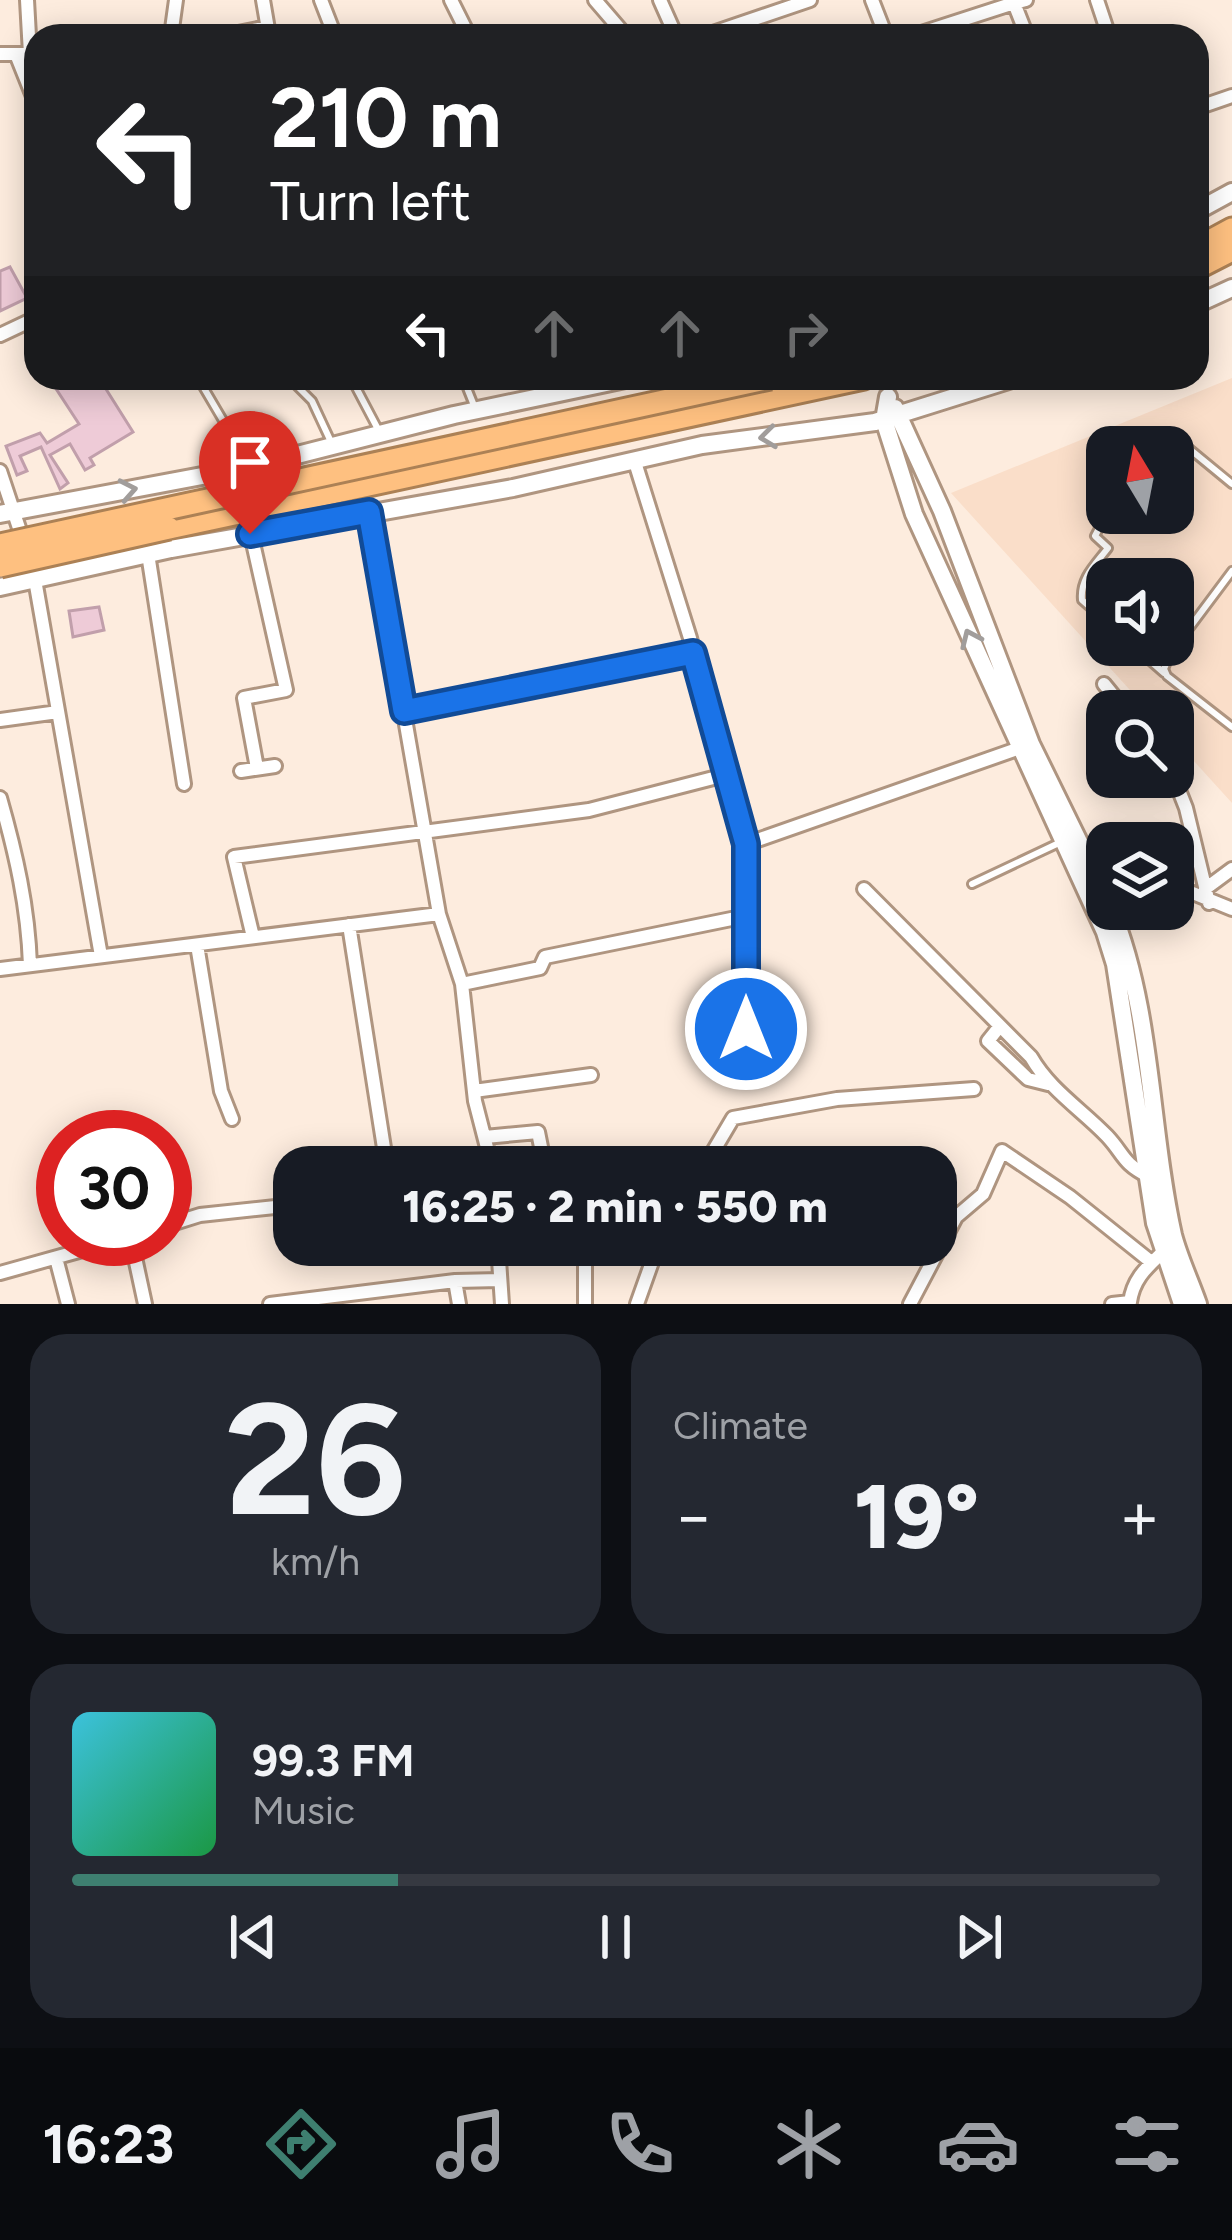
<!DOCTYPE html>
<html lang="en">
<head>
<meta charset="utf-8">
<style>
	:root { --surface:#171b24; --page:#242831; --text:#f1f3f6; --muted:#9ea1a6; --line:#363941; --accent:#3e7f70 }
	body { margin:0; font-family:Figtree,sans-serif; background:var(--page); color:var(--text); height:100vh; display:flex; flex-direction:column; font-size:45px; white-space:nowrap }
	* { box-sizing:border-box; margin:0 }
	p { font-size:39px; color:var(--muted) }
	.icon { flex:none; width:66px; height:66px; fill:none; stroke:currentColor; stroke-width:2; stroke-linecap:round; stroke-linejoin:round }
	.map { position:relative; height:1304px; overflow:hidden }
	.drawer { display:flex; flex-direction:column; gap:30px; padding:30px; background:#0d0f14; flex:1 }
	.drawer>* { flex:none }
	.guide { position:absolute; left:24px; top:24px; width:1185px; height:366px; border-radius:36px; box-shadow:0 6px 30px #0003; background:#202124; color:#fff; overflow:hidden }
	.needle { width:78px; rotate:350deg }
	.controls { position:absolute; left:1086px; top:426px; display:grid; gap:24px }
	.controls a { display:grid; place-items:center; width:108px; height:108px; border-radius:24px; background:var(--surface); box-shadow:0 6px 30px #0003; font-size:60px }
	.speed { position:absolute; left:36px; top:1110px; display:flex; gap:24px; font-size:60px; font-weight:700; text-align:center }
	.speed>* { display:grid; place-content:center; width:156px; height:156px; border-radius:50%; background:var(--surface); box-shadow:0 6px 30px #0003; line-height:1 }
	.speed .limit { border:18px solid #d22; background:#fff; color:#111 }
	.pin { position:absolute; display:grid; place-items:center; width:102px; height:102px; color:#fff; margin:-123px -51px; border-radius:50% 50% 50% 0; rotate:-45deg; box-shadow:0 0 12px #0007 }
	.pin .icon { rotate:45deg }
	.me { position:absolute; width:132px; margin:-66px; rotate:0deg; stroke-linejoin:round; filter:drop-shadow(0 0 9px #0008) }
	.turn { display:flex; align-items:center; gap:42px; height:252px; padding:0 48px; font-size:54px }
	.turn .icon { width:156px; height:156px; stroke-width:2.5 }
	.turn b { display:block; font-size:84px; line-height:102px }
	.lanes { display:flex; align-items:center; height:114px; padding:0 48px; background:#0003; justify-content:center; gap:60px; direction:ltr }
	.lanes .off { opacity:.35 }
	.big { font-size:90px; font-weight:800; line-height:1.1 }
	.drawer .card { flex:1; display:flex; flex-direction:column; justify-content:center; gap:18px; min-width:0; padding:0 42px; border-radius:36px; background:var(--page) }
	.drawer .dial { align-items:center; gap:0 }
	.dial b { font-size:156px; line-height:1 }
	.song { display:flex; align-items:center; gap:36px }
	.cover { width:144px; height:144px; border-radius:18px; background:linear-gradient(135deg,hsl(190 70% 55%),hsl(140 70% 35%)) }
	.played { height:12px; border-radius:6px; background:linear-gradient(90deg,var(--accent) 30%,var(--line) 30%) }
	.keys { display:flex; justify-content:space-around; direction:ltr }
	.heat { display:flex; justify-content:space-between; align-items:center; font-size:66px; direction:ltr }
	.drawer .tiles { flex:1; display:grid; gap:30px; grid-template-columns:1fr 1fr }
	.card:last-child { grid-column:span 2 }
	.trip { position:absolute; left:273px; top:1146px; width:684px; height:120px; border-radius:36px; background:var(--surface); box-shadow:0 6px 30px #0003; font-weight:800; line-height:120px; text-align:center }
	.tab-bar { display:flex; height:192px; justify-content:space-around; align-items:center; background:#090b0e; color:var(--muted) }
	.tab-bar .icon { width:84px; height:84px }
	.tab-bar .selected { color:var(--accent) }
	.tab-bar b { font-size:54px; color:var(--text) }
	.map>svg:first-child { display:block }
</style>
</head>
<body>
<div class="map">
<svg width="1232" height="1304" viewBox="0 0 1232 1304">
	<rect width="100%" height="100%" fill="#fdecde"/>
	<path fill="#fadec9" fill-rule="evenodd" d="M1232,378V803L1173,738V711H1149L951,493ZM1107,447H1173V513H1107ZM1107,579H1173V645H1107Z"/>
	<path fill="#eecbd7" stroke="#c19fab" stroke-width="3" d="M10,267L27,298L0,311V271Z
		M49,378H99L133,432L90,458L94,465L85,470L70,444L50,455L68,483L60,489L41,447L20,456L27,471L17,475L6,446L40,433L47,443L79,424Z
		M99,607L104,630L73,637L69,611Z"/>
	<g fill="none" stroke-linecap="round" stroke-linejoin="round">
		<path stroke="#dacabd" stroke-width="16" stroke-dasharray="16 8" stroke-linecap="butt" d="M884,378L888,397"/>
		<g stroke="#af9580" stroke-width="12">
			<path id="lane" d="M198,378L248,463
				M289,378L312,401L332,444
				M351,378L380,433
				M463,378L475,408
				M1160,447L1166,439L1175,437L1232,484
				M1107,513L1095,536L1108,548C1095,565 1080,578 1082,600L1107,622
				M1232,571L1170,654L1164,669L1167,676L1232,727
				M1132,645L1164,673
				M972,884L1061,842"/>
		</g>
		<g stroke="#af9580" stroke-width="18">
			<path id="street" d="M27,0L30,54
				M263,0L269,35L274,36
				M321,0L335,36
				M451,0L469,36
				M595,0L626,36
				M660,0L676,36
				M872,0L886,36
				M1026,0L1014,3L1027,36
				M1097,0L1109,36
				M171,36L176,0
				M223,36L268,27
				M704,36L810,0
				M912,36L1014,3
				M0,54H23
				M16,54L36,104
				M1197,108L1232,96
				M0,335L36,318
				M634,459L690,638L746,844L1020,748
				M0,471L24,543
				M369,512L439,914L462,984L475,1101L492,1167
				M251,534L286,690L244,698L257,768
				M148,554L184,784
				M34,574L101,956
				M1104,684L1126,711
				M404,711L693,653
				M0,720L58,712
				M241,771L275,766
				M1173,775L1186,808L1209,903
				M0,798C16,854 28,907 30,965
				M746,844V1067
				M1087,856L1107,854
				M1173,885L1232,909
				M864,889L1031,1057C1050,1090 1081,1109 1107,1136C1124,1154 1122,1163 1148,1176
				M1205,889L1232,869
				M349,925L387,1167
				M253,937L234,857L589,810L725,775
				M197,945L221,1091L232,1119
				M0,969L439,914
				M462,984L540,968L545,957L746,916
				M1000,1026L988,1041L1028,1079L1048,1084
				M474,1091L591,1075
				M485,1137L538,1132L545,1167
				M704,1167L733,1118L837,1099L974,1089
				M165,1226L200,1215L294,1205
				M131,1239L145,1304
				M498,1245L502,1304
				M56,1258L68,1304
				M0,1273L122,1239
				M455,1281L459,1304
				M270,1304L455,1281L500,1280
				M585,1304V1245
				M637,1304L658,1245
				M910,1304L956,1217L983,1194L1002,1151L1070,1197L1150,1261
				M1112,1304L1130,1302C1134,1274 1152,1264 1170,1245"/>
		</g>
		<g stroke="#af9580" stroke-width="22">
			<path id="secondary" d="M1197,211L1232,192
				M1197,304L1232,288
				M888,397L884,420L914,514L1105,932L1115,964L1155,1223L1182,1304
				M895,408L942,511L1031,744L1107,899
				M0,514L250,467L454,415L630,378
				M0,587L171,549L513,488L702,445L875,422L1015,378
				M1111,909C1153,1012 1149,1128 1173,1235C1179,1258 1190,1281 1198,1304"/>
		</g>
		<g stroke="#ac8155" stroke-width="27">
			<path id="highway" d="M1197,248L1232,229
				M1197,268L1232,250
				M169,528L864,378"/>
		</g>
		<use href="#lane" stroke="#fff" stroke-width="6"/>
		<use href="#street" stroke="#fff" stroke-width="12"/>
		<use href="#secondary" stroke="#fff" stroke-width="16"/>
		<use href="#highway" stroke="#fec080" stroke-width="21"/>
		<g stroke="#ac8155" stroke-width="27" stroke-linecap="butt">
			<path id="highway-bridge" d="M0,545L770,378
				M0,566L169,528"/>
		</g>
		<use href="#highway-bridge" stroke="#fec080" stroke-width="21"/>
	</g>
	<defs><path id="oneway-chevron" d="M-2-3.5L2.5 0L-2 3.5" fill="none" stroke-width="1.6" stroke-linecap="round" stroke-linejoin="round" transform="scale(3)"/></defs>
	<g stroke="#a19d9b">
		<use href="#oneway-chevron" transform="translate(768 437) rotate(173)"/>
		<use href="#oneway-chevron" transform="translate(128 490) rotate(-11)"/>
		<use href="#oneway-chevron" transform="translate(970 638) rotate(-114)"/>
	</g>
	<g fill="none" stroke-linecap="round" stroke-linejoin="round">
		<g stroke="#114b97" stroke-width="30">
			<path id="route" d="M250,534L369,512L404,711L693,653L746,844V1029"/>
		</g>
		<use href="#route" stroke="#1a73e8" stroke-width="21"/>
	</g>
</svg>
<div class="controls">
<a><svg class="needle" viewBox="-14 -14 28 28"><path d="M0-13l5 13h-10z" fill="#e53935"/><path d="M0 13l5-13h-10z" fill="#9ea1a6"/></svg></a>
<a><svg class="icon" aria-label="sound" viewBox="0 0 24 24"><path d="M4 9h4l5-4v14l-5-4H4zM17 9q2 3 0 6"/></svg></a>
<a><svg class="icon" aria-label="search" viewBox="0 0 24 24"><circle cx="10" cy="10" r="6"/><path d="M15 15l6 6"/></svg></a>
<a><svg class="icon" aria-label="layers" viewBox="0 0 24 24"><path d="M12 4l9 5-9 5-9-5zM3 14l9 5 9-5"/></svg></a>
</div>
<div class="speed"><div class="limit">30</div></div>
<div class="pin" style="left:250px;top:534px;background:#d93025"><svg class="icon" aria-label="arrive" viewBox="0 0 24 24"><path d="M6 21V4h12l-3 4 3 4H6"/></svg></div>
<svg class="me" style="left:746px;top:1029px" viewBox="-20 -20 40 40"><circle r="17" fill="#1a73e8" stroke="#fff" stroke-width="3"/><path d="M0-11L8 9 0 5-8 9z" fill="#fff"/></svg>
<div class="trip">16:25 · 2 min · 550 m</div>
<div class="guide">
<div class="turn"><svg class="icon" aria-label="left" viewBox="0 0 24 24"><path d="M17 20v-9H6M10 6l-5 5 5 5"/></svg><div><b>210 m</b>Turn left</div></div>
<div class="lanes"><svg class="icon" aria-label="left" viewBox="0 0 24 24"><path d="M17 20v-9H6M10 6l-5 5 5 5"/></svg><svg class="icon off" aria-label="ahead" viewBox="0 0 24 24"><path d="M12 20V5M6 11l6-6 6 6"/></svg><svg class="icon off" aria-label="ahead" viewBox="0 0 24 24"><path d="M12 20V5M6 11l6-6 6 6"/></svg><svg class="icon off" aria-label="right" viewBox="0 0 24 24"><path d="M7 20v-9h11M14 6l5 5-5 5"/></svg></div>
</div>
</div>
<section class="drawer">
<div class="tiles">
<div class="card dial"><b>26</b><p>km/h</p></div>
<div class="card"><p>Climate</p>
<div class="heat"><a>−</a><b class="big">19°</b><a>+</a></div>
</div>
<div class="card">
<div class="song"><i class="cover"></i><div><b>99.3 FM</b><p>Music</p></div></div>
<div class="played"></div>
<div class="keys"><svg class="icon" aria-label="previous" viewBox="0 0 24 24"><path d="M18 5L8 12l10 7zM5 5v14"/></svg><svg class="icon" aria-label="pause" viewBox="0 0 24 24"><path d="M8 5v14M16 5v14"/></svg><svg class="icon" aria-label="next" viewBox="0 0 24 24"><path d="M6 5l10 7-10 7zM19 5v14"/></svg></div>
</div>
</div>
</section>
<nav class="tab-bar">
<b>16:23</b>
<svg class="icon selected" aria-label="directions" viewBox="0 0 24 24"><path d="M12 3l9 9-9 9-9-9zM9 14v-3h6M13 9l2 2-2 2"/></svg>
<svg class="icon" aria-label="music" viewBox="0 0 24 24"><path d="M9 18V5l10-2v13"/><circle cx="6" cy="18" r="3"/><circle cx="16" cy="16" r="3"/></svg>
<svg class="icon" aria-label="phone" viewBox="0 0 24 24"><path d="M5 4h4l2 5-3 2q2 4 5 5l2-3 5 2v4C11 20 4 13 5 4z"/></svg>
<svg class="icon" aria-label="climate" viewBox="0 0 24 24"><path d="M12 3v18M4 7l16 10M4 17L20 7"/></svg>
<svg class="icon" aria-label="car" viewBox="0 0 24 24"><path d="M5 17H2v-5l4-1 3-4h7l3 4 3 1v5h-3M9 17h6M6 11h13"/><circle cx="7" cy="17" r="2"/><circle cx="17" cy="17" r="2"/></svg>
<svg class="icon" aria-label="filters" viewBox="0 0 24 24"><path d="M4 7h16M4 17h16"/><circle cx="9" cy="7" r="2"/><circle cx="15" cy="17" r="2"/></svg>
</nav>
</body>
</html>
